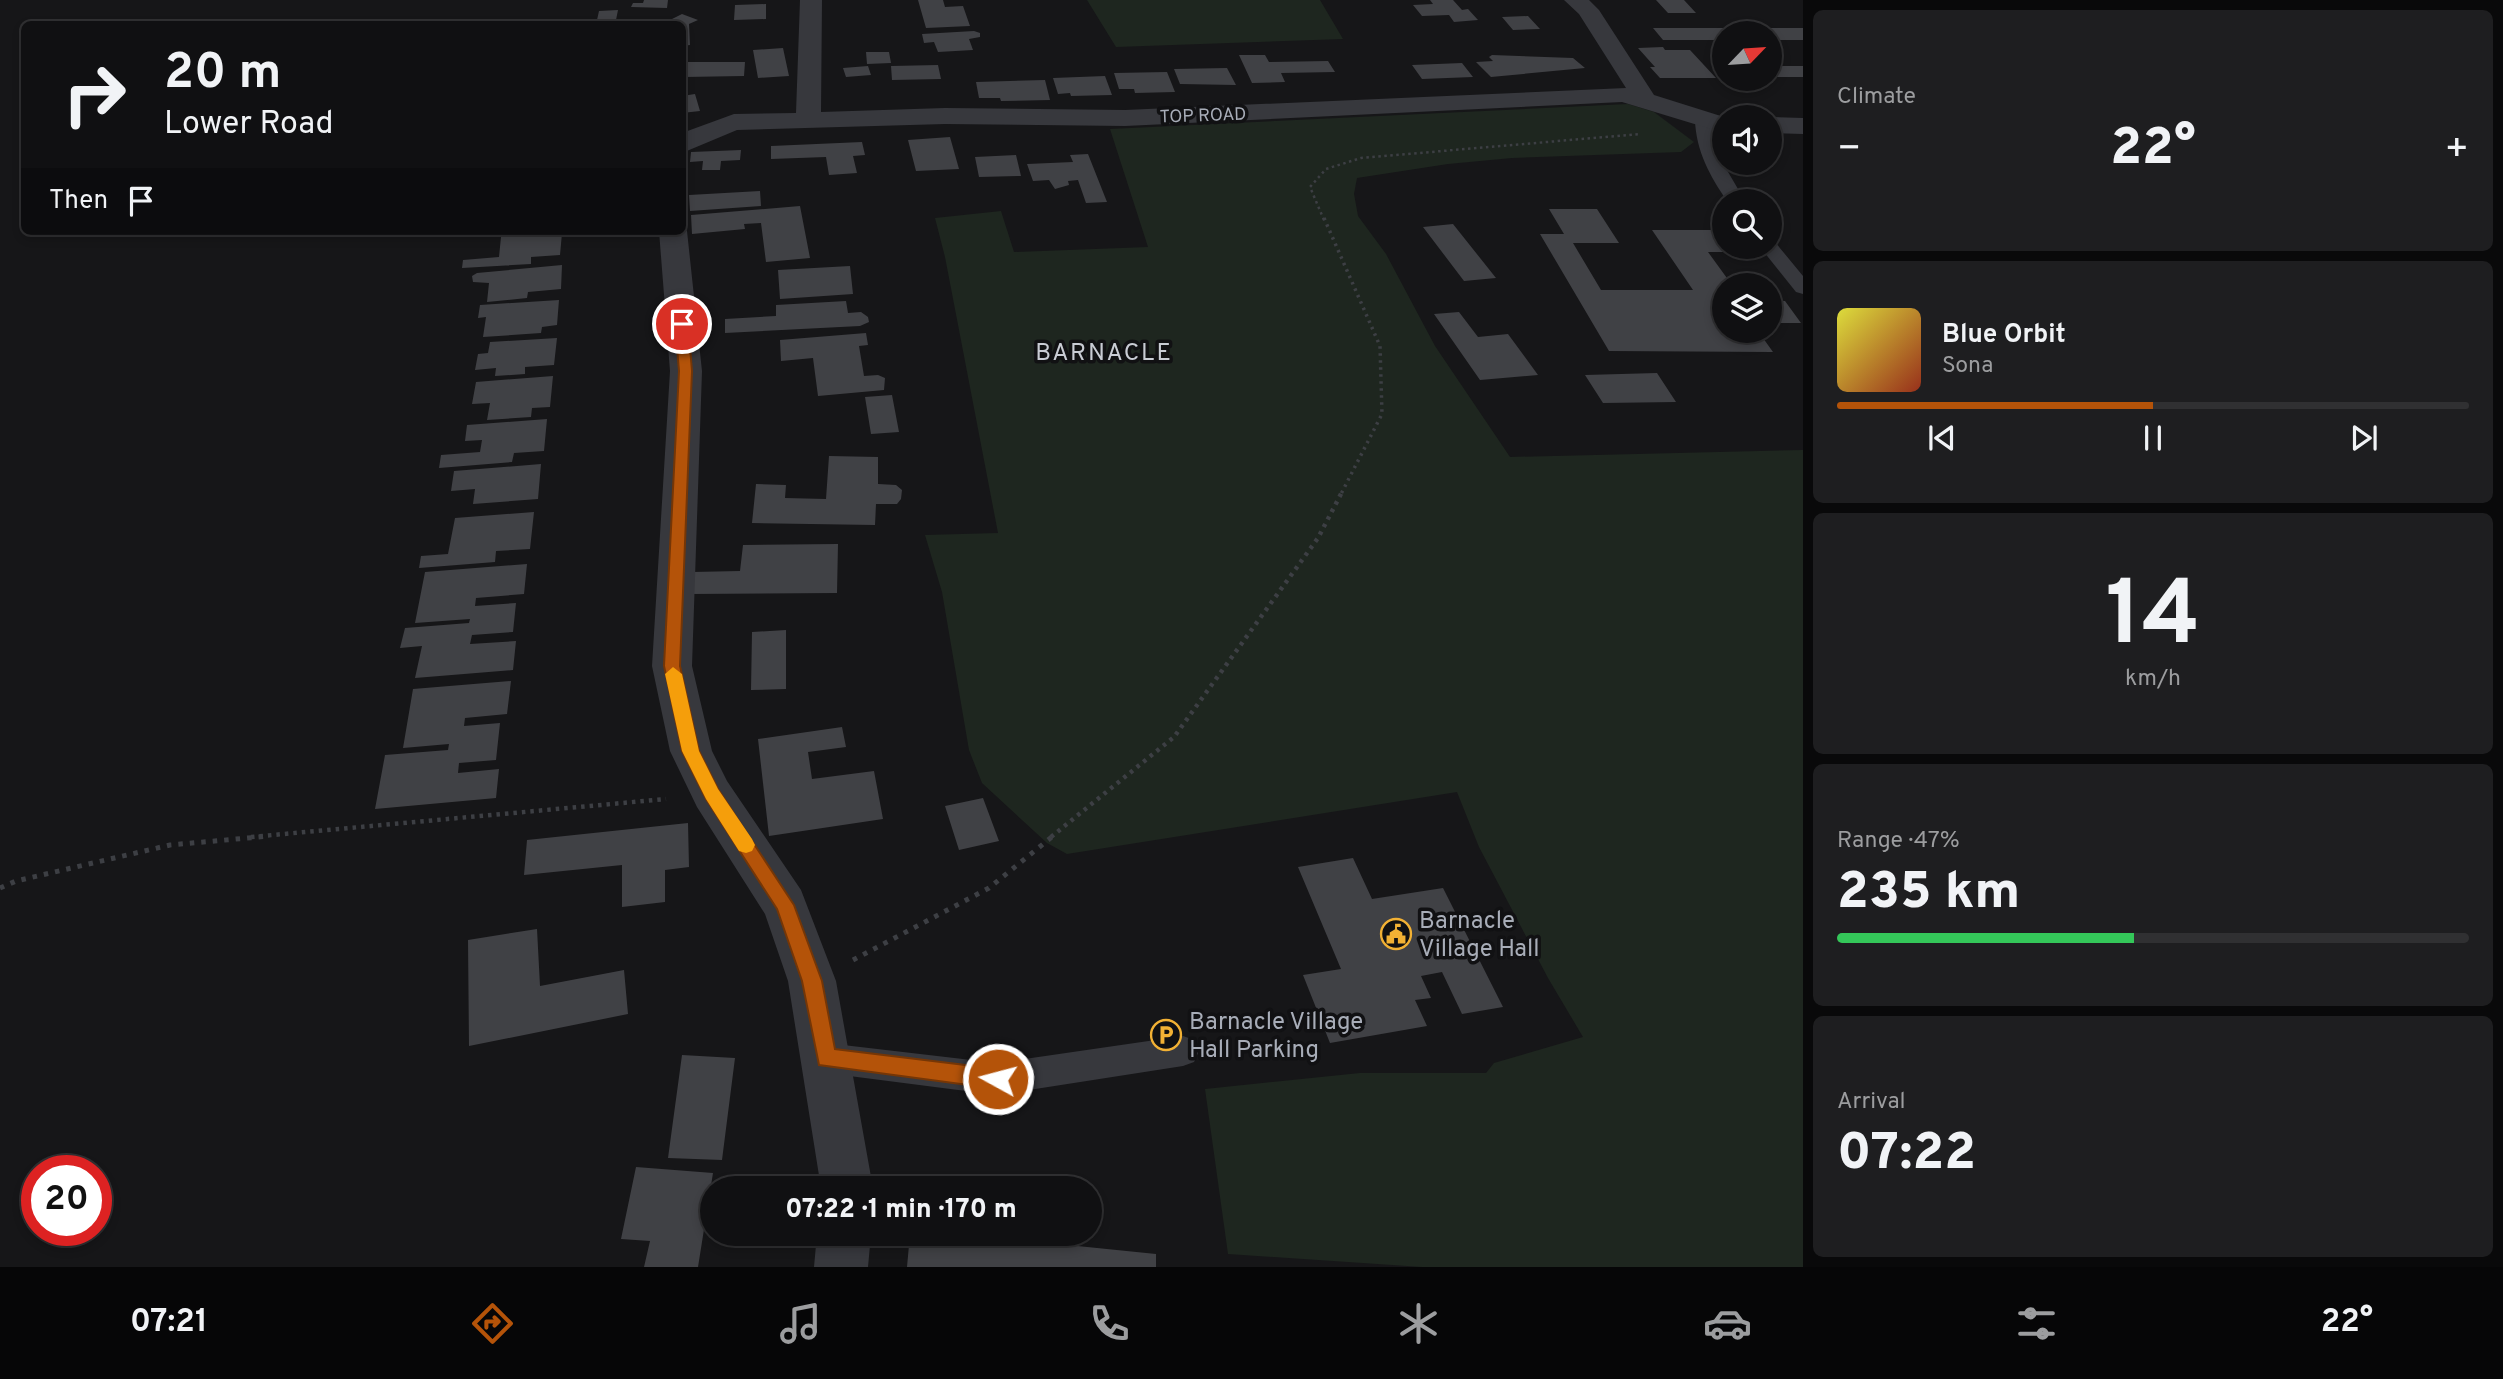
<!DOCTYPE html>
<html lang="en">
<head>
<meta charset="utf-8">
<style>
	:root { --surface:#101012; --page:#1e1e20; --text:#f1f3f6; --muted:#9c9d9f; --line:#303032; --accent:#b45309 }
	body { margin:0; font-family:Overpass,sans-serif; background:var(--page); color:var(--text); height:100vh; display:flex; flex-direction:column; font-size:26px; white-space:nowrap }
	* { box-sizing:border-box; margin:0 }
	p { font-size:23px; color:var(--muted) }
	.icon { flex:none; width:38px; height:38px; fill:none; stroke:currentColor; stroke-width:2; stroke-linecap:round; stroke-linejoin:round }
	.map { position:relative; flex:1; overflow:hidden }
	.sheet { display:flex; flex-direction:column; gap:10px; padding:10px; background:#09090a; width:700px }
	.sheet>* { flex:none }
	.hud { position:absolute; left:21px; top:21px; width:665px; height:214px; border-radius:10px; box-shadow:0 4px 10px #0003,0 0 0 2px var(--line); background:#101012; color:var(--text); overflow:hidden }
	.needle { width:46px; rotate:65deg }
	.tools { position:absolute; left:1712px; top:21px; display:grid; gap:14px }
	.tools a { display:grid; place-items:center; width:70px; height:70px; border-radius:50%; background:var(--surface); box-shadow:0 4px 10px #0003,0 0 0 2px var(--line); font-size:35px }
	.speed { position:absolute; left:21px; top:1155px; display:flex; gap:14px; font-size:35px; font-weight:700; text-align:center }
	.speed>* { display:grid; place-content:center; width:91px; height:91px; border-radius:50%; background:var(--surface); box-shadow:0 4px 10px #0003,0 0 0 2px var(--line); line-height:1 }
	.speed .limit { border:10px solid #d22; background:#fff; color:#111 }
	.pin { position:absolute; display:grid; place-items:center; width:60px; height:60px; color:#fff; margin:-30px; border:4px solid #fff; border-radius:50%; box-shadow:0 2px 7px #0007 }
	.me { position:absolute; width:77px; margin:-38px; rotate:277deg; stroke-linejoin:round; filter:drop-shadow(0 0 5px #0008) }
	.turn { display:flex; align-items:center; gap:24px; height:147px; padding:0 28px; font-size:32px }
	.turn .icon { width:91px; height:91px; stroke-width:2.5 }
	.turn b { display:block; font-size:49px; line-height:60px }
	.then { display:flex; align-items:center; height:66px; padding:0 28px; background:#0003; gap:14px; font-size:26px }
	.big { font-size:52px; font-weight:800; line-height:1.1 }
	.sheet .card { flex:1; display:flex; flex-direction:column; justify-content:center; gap:10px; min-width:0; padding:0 24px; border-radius:10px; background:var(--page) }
	.sheet .dial { align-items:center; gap:0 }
	.dial b { font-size:91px; line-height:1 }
	.song { display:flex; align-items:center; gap:21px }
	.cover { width:84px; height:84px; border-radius:10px; background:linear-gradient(135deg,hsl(60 70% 55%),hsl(10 70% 35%)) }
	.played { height:7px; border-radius:4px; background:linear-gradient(90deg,var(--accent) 50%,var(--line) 50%) }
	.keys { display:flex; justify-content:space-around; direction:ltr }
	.heat { display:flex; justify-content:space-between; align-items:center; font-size:38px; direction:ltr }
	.charge { height:10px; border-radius:5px; background:linear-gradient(90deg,#34c759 47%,var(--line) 0) }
	.trip { position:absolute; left:700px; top:1176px; width:402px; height:70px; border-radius:35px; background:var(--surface); box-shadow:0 4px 10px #0003,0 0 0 2px var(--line); font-weight:800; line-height:70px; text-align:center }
	.menu { display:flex; height:112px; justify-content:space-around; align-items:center; background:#060607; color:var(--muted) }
	.menu .icon { width:49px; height:49px }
	.menu .on { color:var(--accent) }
	.menu b { font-size:32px; color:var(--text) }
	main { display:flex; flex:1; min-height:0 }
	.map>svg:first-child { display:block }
</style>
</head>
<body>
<main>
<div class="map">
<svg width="1803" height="1267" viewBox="0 0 1803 1267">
	<rect width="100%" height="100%" fill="#161618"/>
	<path fill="#1e261f" d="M1087,0H1320L1343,39L1116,47Z
		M1628,104L1654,112L1694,142L1681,152L1512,158L1448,164L1357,178L1354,194L1358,216L1386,254L1435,346L1510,457L1803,450V1267H1422L1228,1254L1205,1089L1360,1073H1486L1494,1063L1583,1037L1548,978L1479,847L1457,792L1067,854L1047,843L982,783L969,750L942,592L925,535L998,533L945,257L935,218L1001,211L1014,252L1148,247L1110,129Z"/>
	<path fill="#404145" d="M644,0H668L667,8L631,7L633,3H643Z
		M918,0H943L945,7L963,6L970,26L926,28Z
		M1430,0H1453L1462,10L1468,9L1478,20L1454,22L1449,15L1422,16L1413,5L1433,4Z
		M1656,0H1684L1696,13H1668Z
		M766,4V19L734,20L735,5Z
		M618,10L616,20H597L599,11Z
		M682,14L698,20L689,24L690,45L682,46V24H673L672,19Z
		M1528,16L1540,29L1513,30L1502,17Z
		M1653,28H1803V40H1769V33H1724V40H1663Z
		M974,31L980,33V37L969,39L973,50L938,52L934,42L924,43L922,34Z
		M1663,47L1665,50H1690L1716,78H1660L1650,67H1655L1638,48Z
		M783,48L789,76L758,78L753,50Z
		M866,52H889L891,63L867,64Z
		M1239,55H1265L1269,62L1328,61L1335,72L1281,73L1285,82L1252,83Z
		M1492,55L1573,58L1585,68L1491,77L1476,62L1493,61L1489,57Z
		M686,62H745L744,76L684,77Z
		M1462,63L1473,77L1422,79L1412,65Z
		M938,65L941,79L892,80L891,66Z
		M868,66L871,75L846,77L843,68Z
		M1769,66H1803V77H1769Z
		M1227,68L1236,85L1180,84L1174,69Z
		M1167,72L1175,92L1135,93L1134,89H1119L1114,73Z
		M1105,76L1112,95L1071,96L1070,93L1058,94L1053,78Z
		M1045,80L1050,100L1001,101L1000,98H979L976,82Z
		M695,94L700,111L682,113V96Z
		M950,137L959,169L916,171L908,140Z
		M862,142L865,155L853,156L857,173L829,175L826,157L771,159V146Z
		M741,150L740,160L721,161L720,170H702L703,161L690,162L691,152Z
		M1088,154L1107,202L1086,203L1078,180L1068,181L1069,185L1055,189L1049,180L1033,181L1027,164L1073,162L1070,155Z
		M1016,155L1021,176L979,177L975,157Z
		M760,191L761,206L690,211L689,195Z
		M800,206L810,258L766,262L761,223L744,224L745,229L692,234L691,215Z
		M1549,209H1597L1619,243H1573L1601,290H1693L1652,230H1716L1724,241V247H1728L1732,252H1708L1732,285H1724V331H1758L1773,352L1609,351L1540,234H1564Z
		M1453,224L1496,278L1464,281L1423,227Z
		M562,233L560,255L531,257V264L462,268L463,260L499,257L501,237Z
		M562,265L561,289L528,292L527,298L487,302L489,283L473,282L472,276L477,273Z
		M850,266L853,294L780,299L778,270Z
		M559,300L557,325L542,327L541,333L483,337L486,317L478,318L480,305Z
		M846,301L848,313L861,312L868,317L869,322L860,326L725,333V319L776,316V305Z
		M1769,301H1785L1801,323H1769Z
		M1459,312L1478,337L1508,334L1538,375L1480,380L1434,314Z
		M866,333L868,345L859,346L864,376L878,375L885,378L884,390L818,396L813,358L781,361L780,340Z
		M557,338L554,365L525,367V374L495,376L496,368L475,370L478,354L488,353L490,342Z
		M1657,373L1676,402L1603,403L1585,375Z
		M553,376L550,407L532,408L531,417L487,420L490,403L472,404L476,382Z
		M892,395L899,432L871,434L865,397Z
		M547,419L544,451L514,453L512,462L439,468L441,455L480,452L482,440L465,441L467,425Z
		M829,456L878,457V484L896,485L902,490L901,499L897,504H876L875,525L752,523L756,484L786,485L785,498L826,499Z
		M541,464L538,499L473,504L475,489L451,491L454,471Z
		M534,512L530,549L496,551L495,562L419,568L421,556L448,554L455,518Z
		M838,544L837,593L689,594L692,572L740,571L743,545Z
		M527,564L524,594L476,598L475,606L516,603L513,632L472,635L470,644L516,641L513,670L415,678L422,646L400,648L405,628L469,623L470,619L415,623L425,572Z
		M786,630V689L751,690L752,632Z
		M511,681L507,714L465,718L464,726L500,723L496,760L459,763L458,773L499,769L496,798L375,809L385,755L448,750L449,744L403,748L413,689Z
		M842,727L846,747L808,752L812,779L874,771L883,819L769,836L758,739Z
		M983,798L999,841L959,850L945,806Z
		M688,823L689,867L665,870V902L622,907V865L524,875L527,840Z
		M1353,858L1372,899L1443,888L1503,1007L1462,1014L1442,972L1421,976L1431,998L1415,1000L1427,1026L1330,1043L1303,975L1341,969L1298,867Z
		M537,929L540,986L624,970L628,1014L469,1046L468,940Z
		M682,1055L735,1058L722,1160L668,1158Z
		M636,1167L713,1173L698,1267H644L650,1241L621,1239Z
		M910,1234H959L1156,1254V1267H907Z"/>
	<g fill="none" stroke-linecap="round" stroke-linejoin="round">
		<path stroke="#3d3f44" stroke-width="2.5" stroke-dasharray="2.5 3.5" stroke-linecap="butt" d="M1324,220L1310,187L1326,169L1361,158L1640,134"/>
		<path stroke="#3d3f44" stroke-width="3.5" stroke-dasharray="2.5 4.5" stroke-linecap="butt" d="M1324,218L1380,346L1382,414L1341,494"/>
		<path stroke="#3d3f44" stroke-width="4.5" stroke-dasharray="3.5 5" stroke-linecap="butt" d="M251,837L666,799
			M1051,837L1174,737L1318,538L1342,492"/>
		<path stroke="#3d3f44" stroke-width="5" stroke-dasharray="4.5 7" stroke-linecap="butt" d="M0,888L16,881L170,845L270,836
			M853,960L989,888L1053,836"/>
		<path fill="#37383d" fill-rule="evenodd" d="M1703,115L1711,120L1717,153L1745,201H1727C1710,176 1696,151 1695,120Z
			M1769,241L1775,242L1803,276V294L1796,292L1760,247H1769Z
			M1183,1036L1194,1040L1199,1051L1194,1062L1183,1066L997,1095L826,1073L815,1069L810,1058L815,1047L826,1043L997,1063Z"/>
		<path fill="#37383d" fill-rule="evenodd" d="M800,0H822L821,112L945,108L1125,110L1626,88L1579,14L1564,0H1589L1599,10L1654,95L1724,117V133L1622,102L1125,126L945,124L737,130L682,153V133L734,114L796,113Z
			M1769,117L1803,118V134L1769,133Z
			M682,225L687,231L702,371L692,666L712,751L727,781L801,890L836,981L873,1188H821L788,981L765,914L697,807L670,751L652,666L670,371L659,231H682Z
			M817,1234H871L868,1267H814Z"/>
	</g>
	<path fill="#b45309" stroke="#753606" stroke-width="2" d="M682,321L688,324L692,371L680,666L699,751L718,789L794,905L822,981L835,1049L998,1069L1005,1072L1008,1079L1005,1086L998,1089L819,1065L802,981L777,909L706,799L682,751L664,666L679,371L675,324Z"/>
	<path fill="#f59e0b" d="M673,667L682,674L699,751L718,789L752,839L755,845L752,851L746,853L739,851L706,799L682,751L665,674Z"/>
	<defs>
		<g id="civic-ring" transform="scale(1.575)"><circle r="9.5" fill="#111113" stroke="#f2b134" stroke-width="1.5"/><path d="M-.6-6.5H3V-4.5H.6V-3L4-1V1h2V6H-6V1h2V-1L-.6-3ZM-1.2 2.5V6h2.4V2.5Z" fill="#f2b134"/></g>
		<g id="parking-ring" transform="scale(1.575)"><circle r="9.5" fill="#111113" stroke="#f2b134" stroke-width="1.5"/><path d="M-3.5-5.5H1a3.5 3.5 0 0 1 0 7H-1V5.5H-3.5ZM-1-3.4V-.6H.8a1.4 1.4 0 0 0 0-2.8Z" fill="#f2b134"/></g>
	</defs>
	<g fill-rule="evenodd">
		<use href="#civic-ring" x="1396" y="934"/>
		<use href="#parking-ring" x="1166" y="1035"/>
	</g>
	<g text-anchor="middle" stroke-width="7" stroke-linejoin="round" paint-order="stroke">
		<g font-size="18" fill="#a8adb8" stroke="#111113">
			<text transform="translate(1203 115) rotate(-2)" y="6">TOP ROAD</text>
		</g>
		<g font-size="24" letter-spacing="2" fill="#c9ccd4" stroke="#111113">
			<text x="1104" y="360">BARNACLE</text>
		</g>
		<g font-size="24" fill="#a8adb8" stroke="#111113" text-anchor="start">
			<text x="1419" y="928">Barnacle<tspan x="1419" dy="28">Village Hall</tspan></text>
			<text x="1189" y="1029">Barnacle Village<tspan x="1189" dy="28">Hall Parking</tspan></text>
		</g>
	</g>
</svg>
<div class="tools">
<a><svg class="needle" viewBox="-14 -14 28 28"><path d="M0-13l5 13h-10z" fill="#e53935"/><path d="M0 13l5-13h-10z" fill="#9c9d9f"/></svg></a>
<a><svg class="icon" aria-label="sound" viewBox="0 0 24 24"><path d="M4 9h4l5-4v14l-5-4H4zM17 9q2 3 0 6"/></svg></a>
<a><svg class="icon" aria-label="search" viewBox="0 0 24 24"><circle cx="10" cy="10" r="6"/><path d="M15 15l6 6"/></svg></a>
<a><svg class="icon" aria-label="layers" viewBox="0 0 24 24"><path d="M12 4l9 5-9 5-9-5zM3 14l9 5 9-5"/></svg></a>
</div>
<div class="speed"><div class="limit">20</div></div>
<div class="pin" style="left:682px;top:324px;background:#d93025"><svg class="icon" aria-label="arrive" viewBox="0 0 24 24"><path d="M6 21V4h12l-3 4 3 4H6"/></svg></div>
<svg class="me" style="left:998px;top:1079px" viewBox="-20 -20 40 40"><circle r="17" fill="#b45309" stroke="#fff" stroke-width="3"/><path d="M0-11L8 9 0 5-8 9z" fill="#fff"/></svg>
<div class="trip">07:22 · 1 min · 170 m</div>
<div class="hud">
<div class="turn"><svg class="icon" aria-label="right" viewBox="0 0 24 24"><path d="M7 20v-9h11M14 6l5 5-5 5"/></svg><div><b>20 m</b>Lower Road</div></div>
<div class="then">Then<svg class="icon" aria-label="arrive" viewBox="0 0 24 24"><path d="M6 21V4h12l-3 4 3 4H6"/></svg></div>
</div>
</div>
<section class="sheet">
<div class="card"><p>Climate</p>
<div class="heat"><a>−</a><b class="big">22°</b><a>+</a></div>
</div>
<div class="card">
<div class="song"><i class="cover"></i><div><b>Blue Orbit</b><p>Sona</p></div></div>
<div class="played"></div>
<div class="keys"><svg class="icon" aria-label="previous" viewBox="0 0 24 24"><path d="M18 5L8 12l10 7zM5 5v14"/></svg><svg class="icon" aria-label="pause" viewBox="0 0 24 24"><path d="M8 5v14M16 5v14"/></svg><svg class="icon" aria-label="next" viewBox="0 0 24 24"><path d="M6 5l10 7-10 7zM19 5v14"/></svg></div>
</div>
<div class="card dial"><b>14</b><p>km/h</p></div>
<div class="card"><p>Range · 47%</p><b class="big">235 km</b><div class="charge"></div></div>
<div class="card"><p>Arrival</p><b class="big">07:22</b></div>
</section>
</main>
<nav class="menu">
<b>07:21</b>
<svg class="icon on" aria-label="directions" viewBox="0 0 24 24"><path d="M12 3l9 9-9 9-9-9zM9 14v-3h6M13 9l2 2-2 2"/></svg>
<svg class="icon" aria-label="music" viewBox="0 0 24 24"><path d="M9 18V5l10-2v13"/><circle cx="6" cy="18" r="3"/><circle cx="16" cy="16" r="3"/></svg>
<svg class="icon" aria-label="phone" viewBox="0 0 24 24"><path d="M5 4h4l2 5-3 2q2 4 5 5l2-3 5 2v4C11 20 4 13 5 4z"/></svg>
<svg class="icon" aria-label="climate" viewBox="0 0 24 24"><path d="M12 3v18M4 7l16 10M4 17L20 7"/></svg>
<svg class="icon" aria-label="car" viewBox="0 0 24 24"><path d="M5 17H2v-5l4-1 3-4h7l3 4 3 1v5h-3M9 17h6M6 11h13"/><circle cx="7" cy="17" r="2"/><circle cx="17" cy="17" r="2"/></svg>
<svg class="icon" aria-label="filters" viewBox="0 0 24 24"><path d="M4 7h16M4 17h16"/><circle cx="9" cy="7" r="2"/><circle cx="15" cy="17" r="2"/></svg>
<b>22°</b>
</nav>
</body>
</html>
